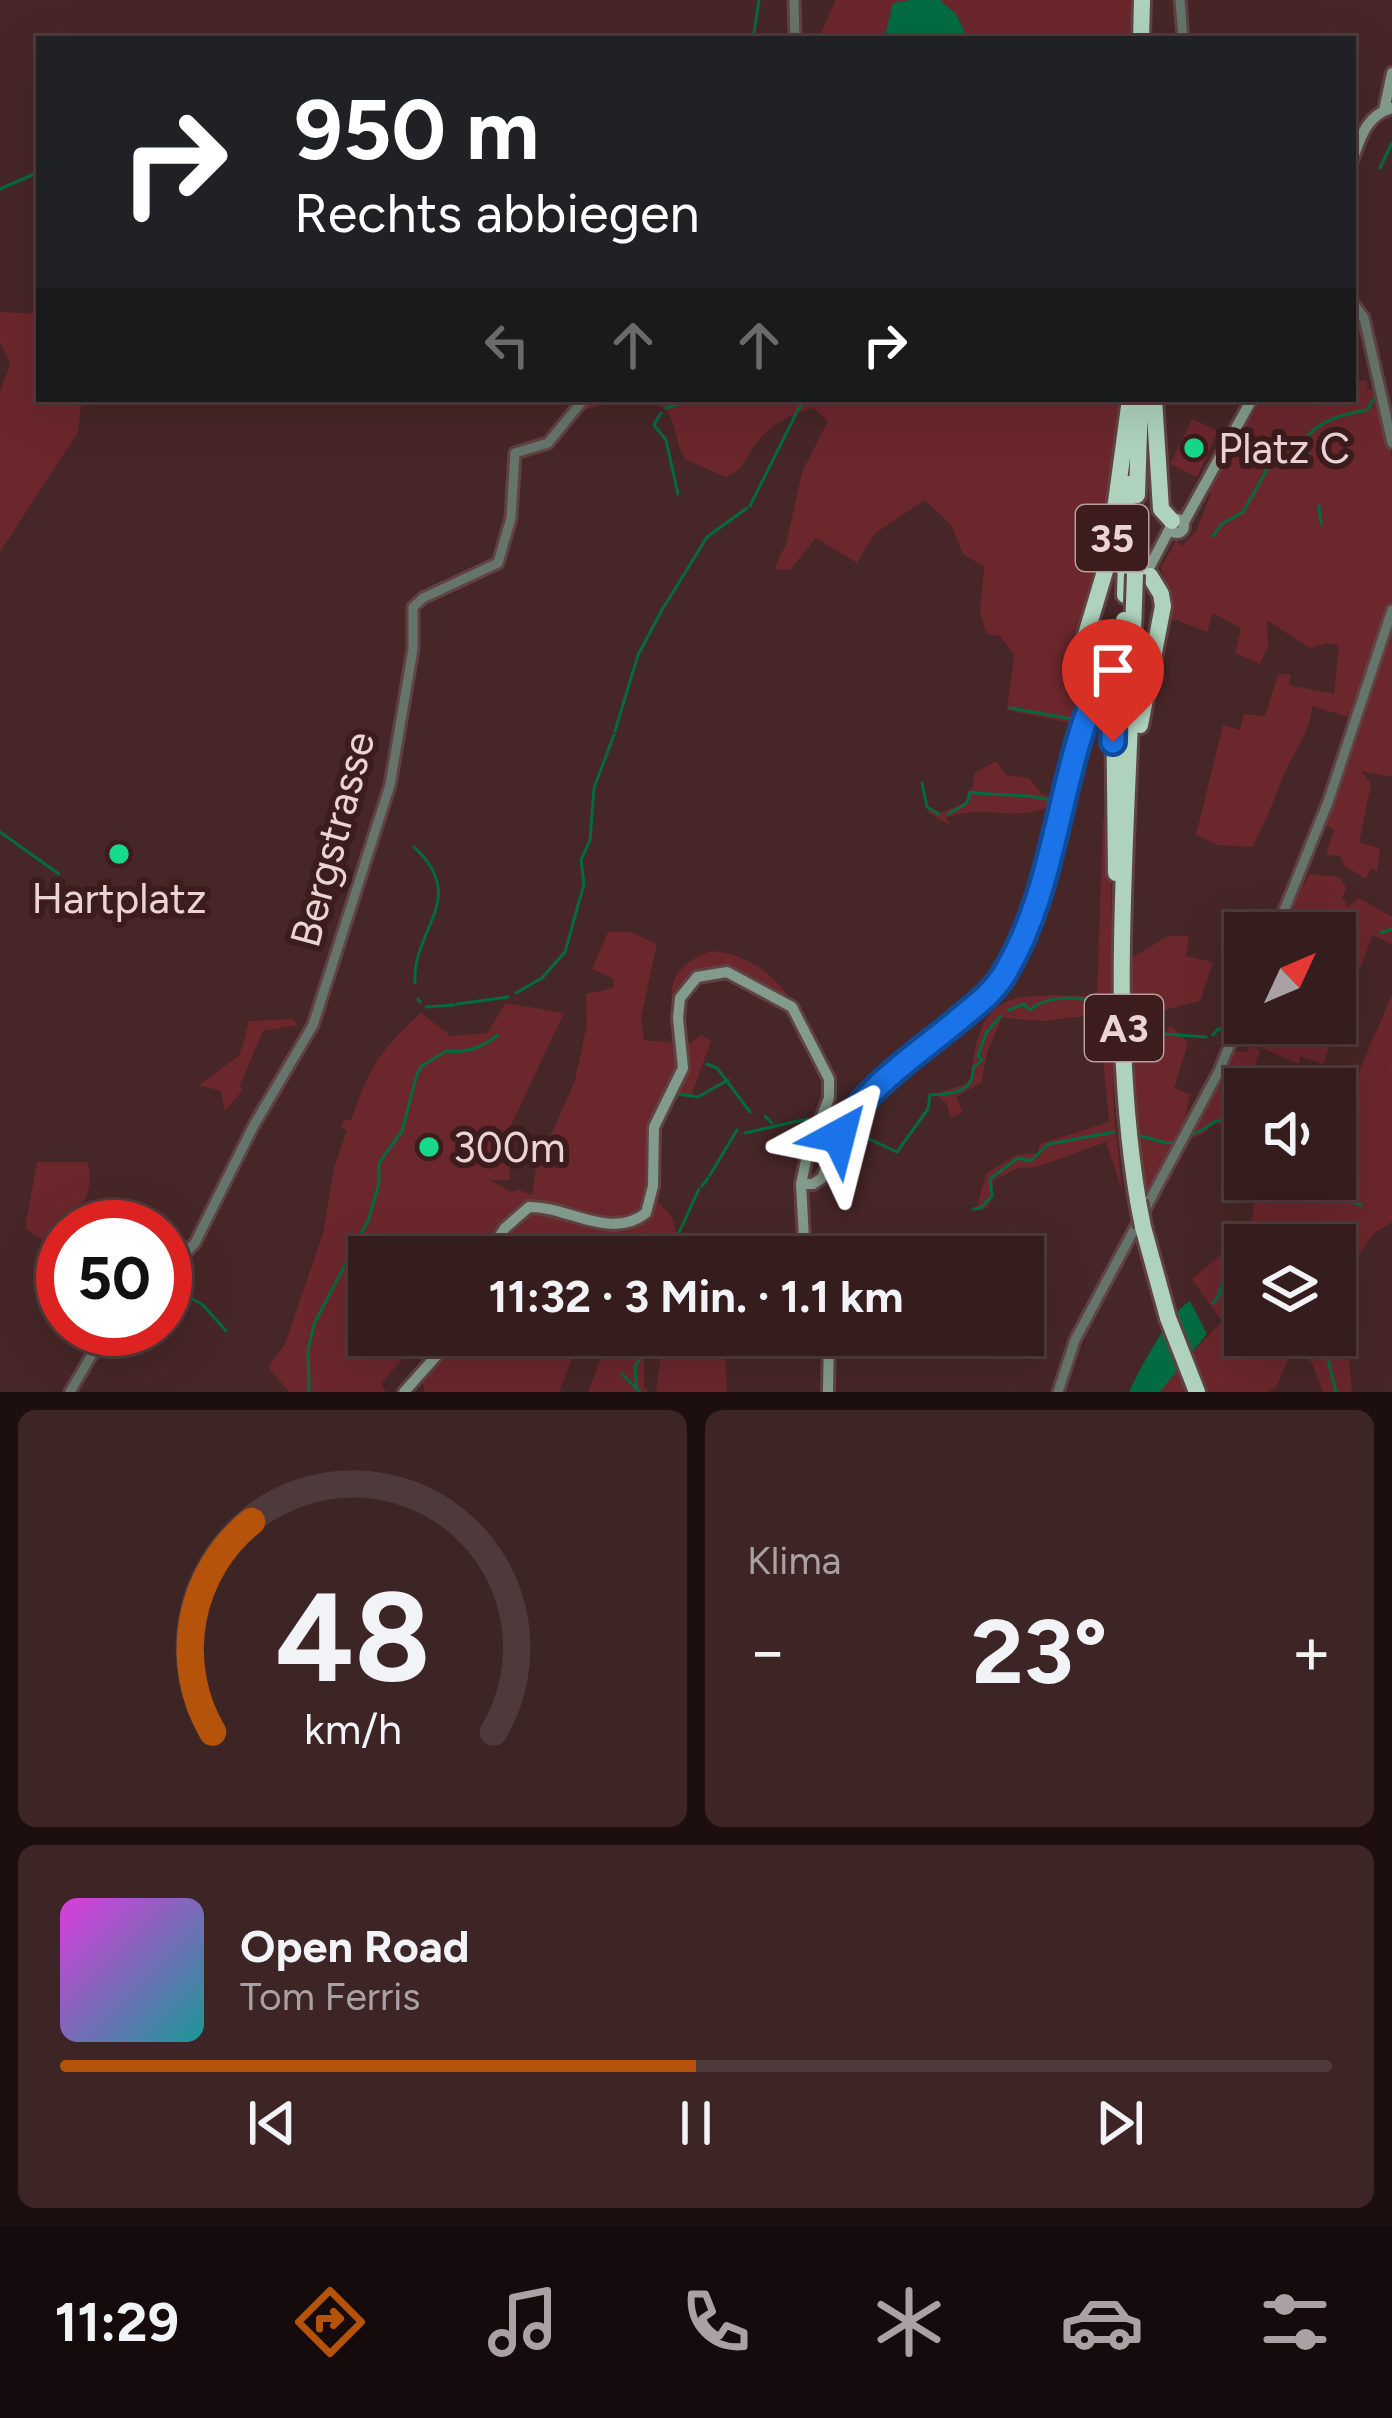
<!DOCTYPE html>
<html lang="de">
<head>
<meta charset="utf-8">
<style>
	:root { --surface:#351c1d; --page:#3d2526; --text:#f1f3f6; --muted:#aaa1a4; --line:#4f3a3b; --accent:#b45309 }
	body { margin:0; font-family:Figtree,sans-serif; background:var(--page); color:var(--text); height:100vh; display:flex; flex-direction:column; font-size:45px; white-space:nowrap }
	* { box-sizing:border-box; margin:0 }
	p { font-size:39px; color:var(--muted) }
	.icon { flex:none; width:66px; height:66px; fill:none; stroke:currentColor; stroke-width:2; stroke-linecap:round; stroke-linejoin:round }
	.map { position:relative; height:1392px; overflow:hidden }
	.sheet { display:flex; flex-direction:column; gap:18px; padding:18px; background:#1d0f10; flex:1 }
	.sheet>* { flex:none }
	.guide { position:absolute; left:36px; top:36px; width:1320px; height:366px; border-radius:0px; box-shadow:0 12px 48px #0002,0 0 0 3px var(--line); background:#202124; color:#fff; overflow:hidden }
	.needle { width:78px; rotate:46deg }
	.fabs { position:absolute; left:1224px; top:912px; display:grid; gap:24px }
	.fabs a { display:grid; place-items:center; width:132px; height:132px; border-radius:0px; background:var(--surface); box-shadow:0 12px 48px #0002,0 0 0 3px var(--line); font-size:60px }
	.speed { position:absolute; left:36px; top:1200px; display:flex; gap:24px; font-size:60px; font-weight:700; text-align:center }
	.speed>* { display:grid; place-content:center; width:156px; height:156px; border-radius:50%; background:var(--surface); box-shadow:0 12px 48px #0002,0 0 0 3px var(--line); line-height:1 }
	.speed .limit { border:18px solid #d22; background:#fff; color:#111 }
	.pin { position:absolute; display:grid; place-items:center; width:102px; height:102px; color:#fff; margin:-123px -51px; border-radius:50% 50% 50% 0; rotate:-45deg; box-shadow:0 0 12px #0007 }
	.pin .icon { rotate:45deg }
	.me { position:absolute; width:132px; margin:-66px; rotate:38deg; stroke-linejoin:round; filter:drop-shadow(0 0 9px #0008) }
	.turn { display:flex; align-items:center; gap:42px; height:252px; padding:0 60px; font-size:54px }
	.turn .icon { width:156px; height:156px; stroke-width:2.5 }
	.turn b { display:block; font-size:84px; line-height:102px }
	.lanes { display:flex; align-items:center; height:114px; padding:0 60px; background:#0003; justify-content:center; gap:60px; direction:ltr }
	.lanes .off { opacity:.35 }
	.big { font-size:90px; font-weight:700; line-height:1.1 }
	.sheet .tile { flex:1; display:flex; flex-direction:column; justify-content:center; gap:18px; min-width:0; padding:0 42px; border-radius:18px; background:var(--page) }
	.sheet .dial { align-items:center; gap:0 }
	.dial svg { height:312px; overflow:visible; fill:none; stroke:var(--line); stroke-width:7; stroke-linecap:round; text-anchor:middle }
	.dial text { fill:var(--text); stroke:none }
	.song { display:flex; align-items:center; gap:36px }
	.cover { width:144px; height:144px; border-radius:18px; background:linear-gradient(135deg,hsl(300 70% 55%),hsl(180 70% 35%)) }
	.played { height:12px; border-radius:6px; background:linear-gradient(90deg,var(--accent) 50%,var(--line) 50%) }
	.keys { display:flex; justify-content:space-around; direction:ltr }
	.heat { display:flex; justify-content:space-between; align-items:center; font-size:66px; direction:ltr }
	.sheet .tiles { flex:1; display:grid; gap:18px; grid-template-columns:1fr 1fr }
	.tile:last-child { grid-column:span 2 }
	.trip { position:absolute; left:348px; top:1236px; width:696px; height:120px; border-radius:0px; background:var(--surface); box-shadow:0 12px 48px #0002,0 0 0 3px var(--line); font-weight:700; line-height:120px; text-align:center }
	.dock { display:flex; height:192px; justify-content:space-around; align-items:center; background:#150b0c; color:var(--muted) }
	.dock .icon { width:84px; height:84px }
	.dock .selected { color:var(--accent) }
	.dock b { font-size:54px; color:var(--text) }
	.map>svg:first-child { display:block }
</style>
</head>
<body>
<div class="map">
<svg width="1392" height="1392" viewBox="0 0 1392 1392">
	<rect width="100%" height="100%" fill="#472627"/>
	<path fill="#6b272c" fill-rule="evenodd" d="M836,0H911L893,4L884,39H818Z
		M940,0H1133L1132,39H968L956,14Z
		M0,312L39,314V399H82L78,432L0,552V392L10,363L0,342Z
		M1367,380V388L1380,395L1392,457V603L1352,718L1312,706C1310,732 1298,746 1287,768C1275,795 1267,821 1252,847L1218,845L1196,835L1223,725L1240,730L1244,714L1265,716L1278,674H1291L1289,685L1334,694L1339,645L1327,643L1309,648L1267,620L1268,646L1260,664L1235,653L1241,628L1213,613L1207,632L1177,620L1170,621L1171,602L1161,567L1176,541L1182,546L1196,531L1211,494L1208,485L1253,399H1353V382Z
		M588,399H1121C1118,484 1103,572 1072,652L1087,689L1079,725L1007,710L1014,655L1000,636L987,634L980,613L984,567L963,554L951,525L925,500L874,534L857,563L816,538L790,570L774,569L786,544L802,472L828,421L813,408C788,414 768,426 753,448C744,461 742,471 726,477L685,459C676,445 677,427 668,413C654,391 596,403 577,414Z
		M1192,419L1218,431L1197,477L1170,464Z
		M1392,610V777L1361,771L1371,784L1359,843L1380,848L1377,871L1371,868L1366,879L1345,866L1340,856L1326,855L1334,830L1322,822L1347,766L1343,761Z
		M996,761L1006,775L1029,778L1042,794L1053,797L1054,804C1016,825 985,802 946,818L952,826L927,812L931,808L940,813L969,801L975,773Z
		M1103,819H1110L1114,1112L1122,1190L1106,1142L1036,1167L1018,1168L994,1180L988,1208L976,1210L986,1174L1016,1155L1038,1153L1040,1144L1109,1122L1104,1069L1094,1015L1045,1021L1002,1018L988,1050L981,1083L956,1097L963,1112L951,1118L947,1104L935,1094L971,1082C977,984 1016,995 1097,996Z
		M1309,874L1339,877L1347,889L1342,897L1348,907L1359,898L1392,917V945L1373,935L1323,1064L1300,1056L1299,1064L1236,1037L1245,1013V1023H1335V933L1290,931L1281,924L1296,886L1305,884Z
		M608,932H630L657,944L641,1017L644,1040L689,1044L701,1035L711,1041L691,1096L669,1090L652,1127L658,1202L672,1217L677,1237L698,1245L706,1257H668L647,1232L619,1241L614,1257H369V1335H425L381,1383L386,1392H289L268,1367L285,1344L323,1233L334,1168L347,1130L341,1128L344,1119L351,1121C369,1067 379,1051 421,1013L451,1036L487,1033L506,1003L564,1013L494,1161L510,1166L509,1180H490L511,1192L519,1190L532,1195L538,1153L553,1131L575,1080L587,1025L586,994L613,988L614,979L592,969Z
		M1168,936H1189L1186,956L1213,962L1200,1001L1148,1014V1045L1157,1048L1170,1025L1188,1043L1174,1088L1190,1094L1183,1131L1147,1197C1126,1133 1130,1027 1130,959Z
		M711,951C744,953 769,971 788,995L782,996L707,970L673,1005C666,976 686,960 711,951Z
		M1392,994V1222L1374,1233L1336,1288L1350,1299L1353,1310L1337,1336L1339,1354L1349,1359L1352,1392H1323L1312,1363L1293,1347L1278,1384L1269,1392H1160L1171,1375L1222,1321L1192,1279L1229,1248L1228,1245L1248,1234L1253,1214L1254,1179H1335V1089H1311L1322,1072L1336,1077L1335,1088L1342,1093L1357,1081C1365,1052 1381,1024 1392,994ZM1245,1245H1335V1335H1245Z
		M293,1019L297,1025L263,1031L240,1085L242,1091L225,1111L221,1091L199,1085L240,1055L249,1021Z
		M1248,1045L1260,1050L1248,1089L1242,1088L1234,1112L1245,1119V1140L1227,1124L1216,1123L1201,1135L1181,1141L1229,1051L1247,1052Z
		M37,1162H88C96,1205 73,1216 42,1240L25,1228Z
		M459,1335H581L559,1392H425L422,1381L453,1347Z
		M627,1335H645L644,1387L648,1392H588L608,1341Z
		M656,1335H724L727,1392H656L661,1353Z"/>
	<path fill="#026b41" d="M911,0H940L956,14L968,39H884L893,3Z
		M1190,1301L1207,1334L1160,1392H1129C1141,1367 1169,1313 1190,1301Z"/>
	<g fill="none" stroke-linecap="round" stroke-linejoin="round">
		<path stroke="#026b41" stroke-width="3" d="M753,39L759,0
			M1380,168L1392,143
			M0,189L39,172
			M666,408L697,399
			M797,411L806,399
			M661,413L654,425L666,440L678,494
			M750,506L796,414
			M1319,506L1321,524
			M1213,536L1222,524L1243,512L1269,466L1308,456L1310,443L1306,438C1320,420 1344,414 1367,410L1375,397
			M1010,708L1078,720
			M615,731L638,655L662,610L707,537L747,508
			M922,783L927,807L939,814
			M948,814L967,803L970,792C998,797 1022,792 1050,800
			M0,832L59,874
			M414,847C470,899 412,928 415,983
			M1381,933L1392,929
			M516,993L542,978L565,952L584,884L581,860L590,840L594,788L614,735
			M418,999L420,1002
			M457,1004L508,997
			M426,1007L454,1005
			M1009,1010L1024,1004L1030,1010C1049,993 1086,997 1108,1005
			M1164,1034L1206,1037
			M1213,1035L1218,1029L1229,1033
			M707,1064L717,1068L750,1112
			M678,1094L698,1097L728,1080
			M765,1116L772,1123
			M1226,1116L1233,1089L1238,1086L1235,1068
			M829,1118L844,1120
			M851,1127L852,1131L897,1152L928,1109L930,1095C949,1094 974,1094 973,1068L982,1060L978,1056L986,1033L1001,1016
			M745,1133L807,1119
			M1141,1136L1166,1143L1175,1142
			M1188,1136C1218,1127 1213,1107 1245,1132
			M710,1175L737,1130
			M1335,1177L1352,1202L1361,1205
			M702,1186L708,1178
			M973,1209L981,1208L992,1196L990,1179L1018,1158L1030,1161L1049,1144L1114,1132
			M678,1235L699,1189
			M165,1283L203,1305L226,1331
			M1213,1303L1219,1296L1222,1282
			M1322,1335L1336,1392
			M622,1374L640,1392
			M637,1390L635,1367L643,1353
			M309,1392L308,1350L314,1324L368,1221L379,1183V1163L402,1131L417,1074L422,1066L446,1051C465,1053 482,1048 498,1035"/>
		<g stroke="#614243" stroke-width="15">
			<path id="tertiary" d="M794,0L795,39
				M1180,0L1183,39
				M1353,303L1364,318L1392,443
				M1275,933L1328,802L1392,610
				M165,1274L195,1243L254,1125L313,1025L390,785L413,649V607L423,598L498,563L511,518L515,453L548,443L584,399
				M70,1392L107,1329
				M1058,1392L1075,1340L1219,1071L1245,1008"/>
		</g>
		<g stroke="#614243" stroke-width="16">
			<path id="secondary" d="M1384,110L1392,73
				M1353,158C1361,136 1367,115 1392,108
				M1170 526a7 7 0 1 1 14 0a7 7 0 1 1-14 0Z
				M1184,522L1252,399
				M1144,578L1170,528
				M1101,665L1120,627
				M801,1184H813L822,1178L844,1127L866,1100L999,981L1039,896L1068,773L1097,678
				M486,1257L505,1228L529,1207C567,1206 611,1241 646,1213L653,1186L654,1127L683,1068L678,1018L680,998L697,977L727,972L792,1007L829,1079V1098L808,1151L801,1184L805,1257
				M404,1392L455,1335
				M828,1392L829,1335"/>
		</g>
		<g stroke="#614243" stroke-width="22">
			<path id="motorway" d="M1141,39L1142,0
				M1154,399L1161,509L1172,521
				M1137,495L1140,399
				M1125,595L1128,484
				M1133,632C1129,820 1107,1015 1138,1201
				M1095,672L1085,658V638L1108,561L1130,399
				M1107,679L1114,690L1116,873
				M1140,725L1163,606L1161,594L1150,576
				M1143,1227L1168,1318L1197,1392"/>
		</g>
		<use href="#tertiary" stroke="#66756b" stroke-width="9"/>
		<use href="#secondary" stroke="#839b8c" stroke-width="10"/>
		<use href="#motorway" stroke="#aed2bc" stroke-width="16"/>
		<g stroke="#614243" stroke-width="22" stroke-linecap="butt">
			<path id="motorway-bridge" d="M1133,632L1135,574
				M1123,652L1124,620
				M1138,1201L1143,1227"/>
		</g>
		<use href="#motorway-bridge" stroke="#aed2bc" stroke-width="16"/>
	</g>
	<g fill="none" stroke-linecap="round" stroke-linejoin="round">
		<g stroke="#114b97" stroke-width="30">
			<path id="route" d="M839,1136C864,1088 916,1055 957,1021C973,1007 991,995 1003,976C1058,887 1057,775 1101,680L1107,679L1114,689L1113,742"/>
		</g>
		<use href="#route" stroke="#1a73e8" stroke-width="21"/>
	</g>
	<g fill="#16d989" stroke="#3c1c1d" stroke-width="4.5">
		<circle cx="1194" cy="448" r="12"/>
		<circle cx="119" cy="854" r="12"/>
		<circle cx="429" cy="1147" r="12"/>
	</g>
	<g text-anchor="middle" stroke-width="12" stroke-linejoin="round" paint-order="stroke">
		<g fill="#3c1c1d" stroke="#b69d9d" stroke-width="3">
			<rect x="1076" y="505" width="72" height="66" rx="9"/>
			<rect x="1085" y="995" width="78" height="66" rx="9"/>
		</g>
		<g font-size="39" font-weight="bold" fill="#ead4d4">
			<text x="1112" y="552">35</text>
			<text x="1124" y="1042">A3</text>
		</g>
		<g font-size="42" fill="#ead4d4" stroke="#3c1c1d" text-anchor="start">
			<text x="1218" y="463">Platz C</text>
			<text x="119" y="913" text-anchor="middle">Hartplatz</text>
			<text x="453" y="1162">300m</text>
		</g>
		<g font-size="42" fill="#ead4d4" stroke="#3c1c1d">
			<text transform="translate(332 839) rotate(-75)" y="15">Bergstrasse</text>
		</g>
	</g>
</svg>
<div class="fabs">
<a><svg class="needle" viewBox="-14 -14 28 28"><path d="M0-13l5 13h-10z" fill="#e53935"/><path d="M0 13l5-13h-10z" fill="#aaa1a4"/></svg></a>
<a><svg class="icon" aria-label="sound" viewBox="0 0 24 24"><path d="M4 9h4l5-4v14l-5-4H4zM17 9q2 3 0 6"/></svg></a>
<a><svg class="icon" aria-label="layers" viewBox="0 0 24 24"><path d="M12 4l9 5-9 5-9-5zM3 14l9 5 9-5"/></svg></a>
</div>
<div class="speed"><div class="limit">50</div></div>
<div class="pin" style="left:1113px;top:742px;background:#d93025"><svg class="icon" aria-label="arrive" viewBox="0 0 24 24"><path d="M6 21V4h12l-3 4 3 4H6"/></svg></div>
<svg class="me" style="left:839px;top:1136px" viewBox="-20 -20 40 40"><path d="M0-17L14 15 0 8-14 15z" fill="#1a73e8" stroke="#fff" stroke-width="4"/></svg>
<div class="trip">11:32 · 3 Min. · 1.1 km</div>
<div class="guide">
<div class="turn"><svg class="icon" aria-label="right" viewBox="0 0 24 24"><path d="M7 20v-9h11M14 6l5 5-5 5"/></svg><div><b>950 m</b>Rechts abbiegen</div></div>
<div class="lanes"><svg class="icon off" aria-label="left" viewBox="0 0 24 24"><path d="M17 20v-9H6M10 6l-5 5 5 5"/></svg><svg class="icon off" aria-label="ahead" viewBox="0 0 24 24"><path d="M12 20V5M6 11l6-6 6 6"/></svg><svg class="icon off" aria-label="ahead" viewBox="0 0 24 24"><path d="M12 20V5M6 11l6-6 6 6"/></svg><svg class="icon" aria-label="right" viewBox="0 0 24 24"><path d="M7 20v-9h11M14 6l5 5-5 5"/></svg></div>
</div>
</div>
<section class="sheet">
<div class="tiles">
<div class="tile dial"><svg viewBox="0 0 100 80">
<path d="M14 69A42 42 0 1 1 86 69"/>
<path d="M14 69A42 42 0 0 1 24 15" stroke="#b45309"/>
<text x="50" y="56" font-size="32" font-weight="700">48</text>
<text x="50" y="72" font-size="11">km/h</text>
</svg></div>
<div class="tile"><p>Klima</p>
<div class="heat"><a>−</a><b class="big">23°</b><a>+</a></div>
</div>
<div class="tile">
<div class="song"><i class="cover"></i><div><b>Open Road</b><p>Tom Ferris</p></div></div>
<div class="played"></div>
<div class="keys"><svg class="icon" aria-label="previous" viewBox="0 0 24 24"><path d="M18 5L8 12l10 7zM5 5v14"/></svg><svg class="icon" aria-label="pause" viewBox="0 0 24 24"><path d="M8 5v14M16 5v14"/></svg><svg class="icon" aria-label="next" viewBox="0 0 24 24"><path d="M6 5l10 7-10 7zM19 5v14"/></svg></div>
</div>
</div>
</section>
<nav class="dock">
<b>11:29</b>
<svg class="icon selected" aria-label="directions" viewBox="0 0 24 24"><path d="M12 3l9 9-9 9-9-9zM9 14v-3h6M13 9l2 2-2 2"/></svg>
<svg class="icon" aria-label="music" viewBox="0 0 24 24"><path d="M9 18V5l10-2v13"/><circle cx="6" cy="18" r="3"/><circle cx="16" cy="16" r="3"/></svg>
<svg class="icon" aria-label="phone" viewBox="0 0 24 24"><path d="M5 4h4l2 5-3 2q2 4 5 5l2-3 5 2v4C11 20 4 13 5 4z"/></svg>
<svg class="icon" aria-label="climate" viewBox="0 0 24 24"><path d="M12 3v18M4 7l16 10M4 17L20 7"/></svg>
<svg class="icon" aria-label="car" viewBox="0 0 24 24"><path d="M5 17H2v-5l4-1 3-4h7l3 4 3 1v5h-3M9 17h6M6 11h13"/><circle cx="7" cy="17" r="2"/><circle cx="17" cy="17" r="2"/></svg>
<svg class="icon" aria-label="filters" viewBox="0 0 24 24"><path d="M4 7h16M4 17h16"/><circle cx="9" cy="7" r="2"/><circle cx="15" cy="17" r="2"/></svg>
</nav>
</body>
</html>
